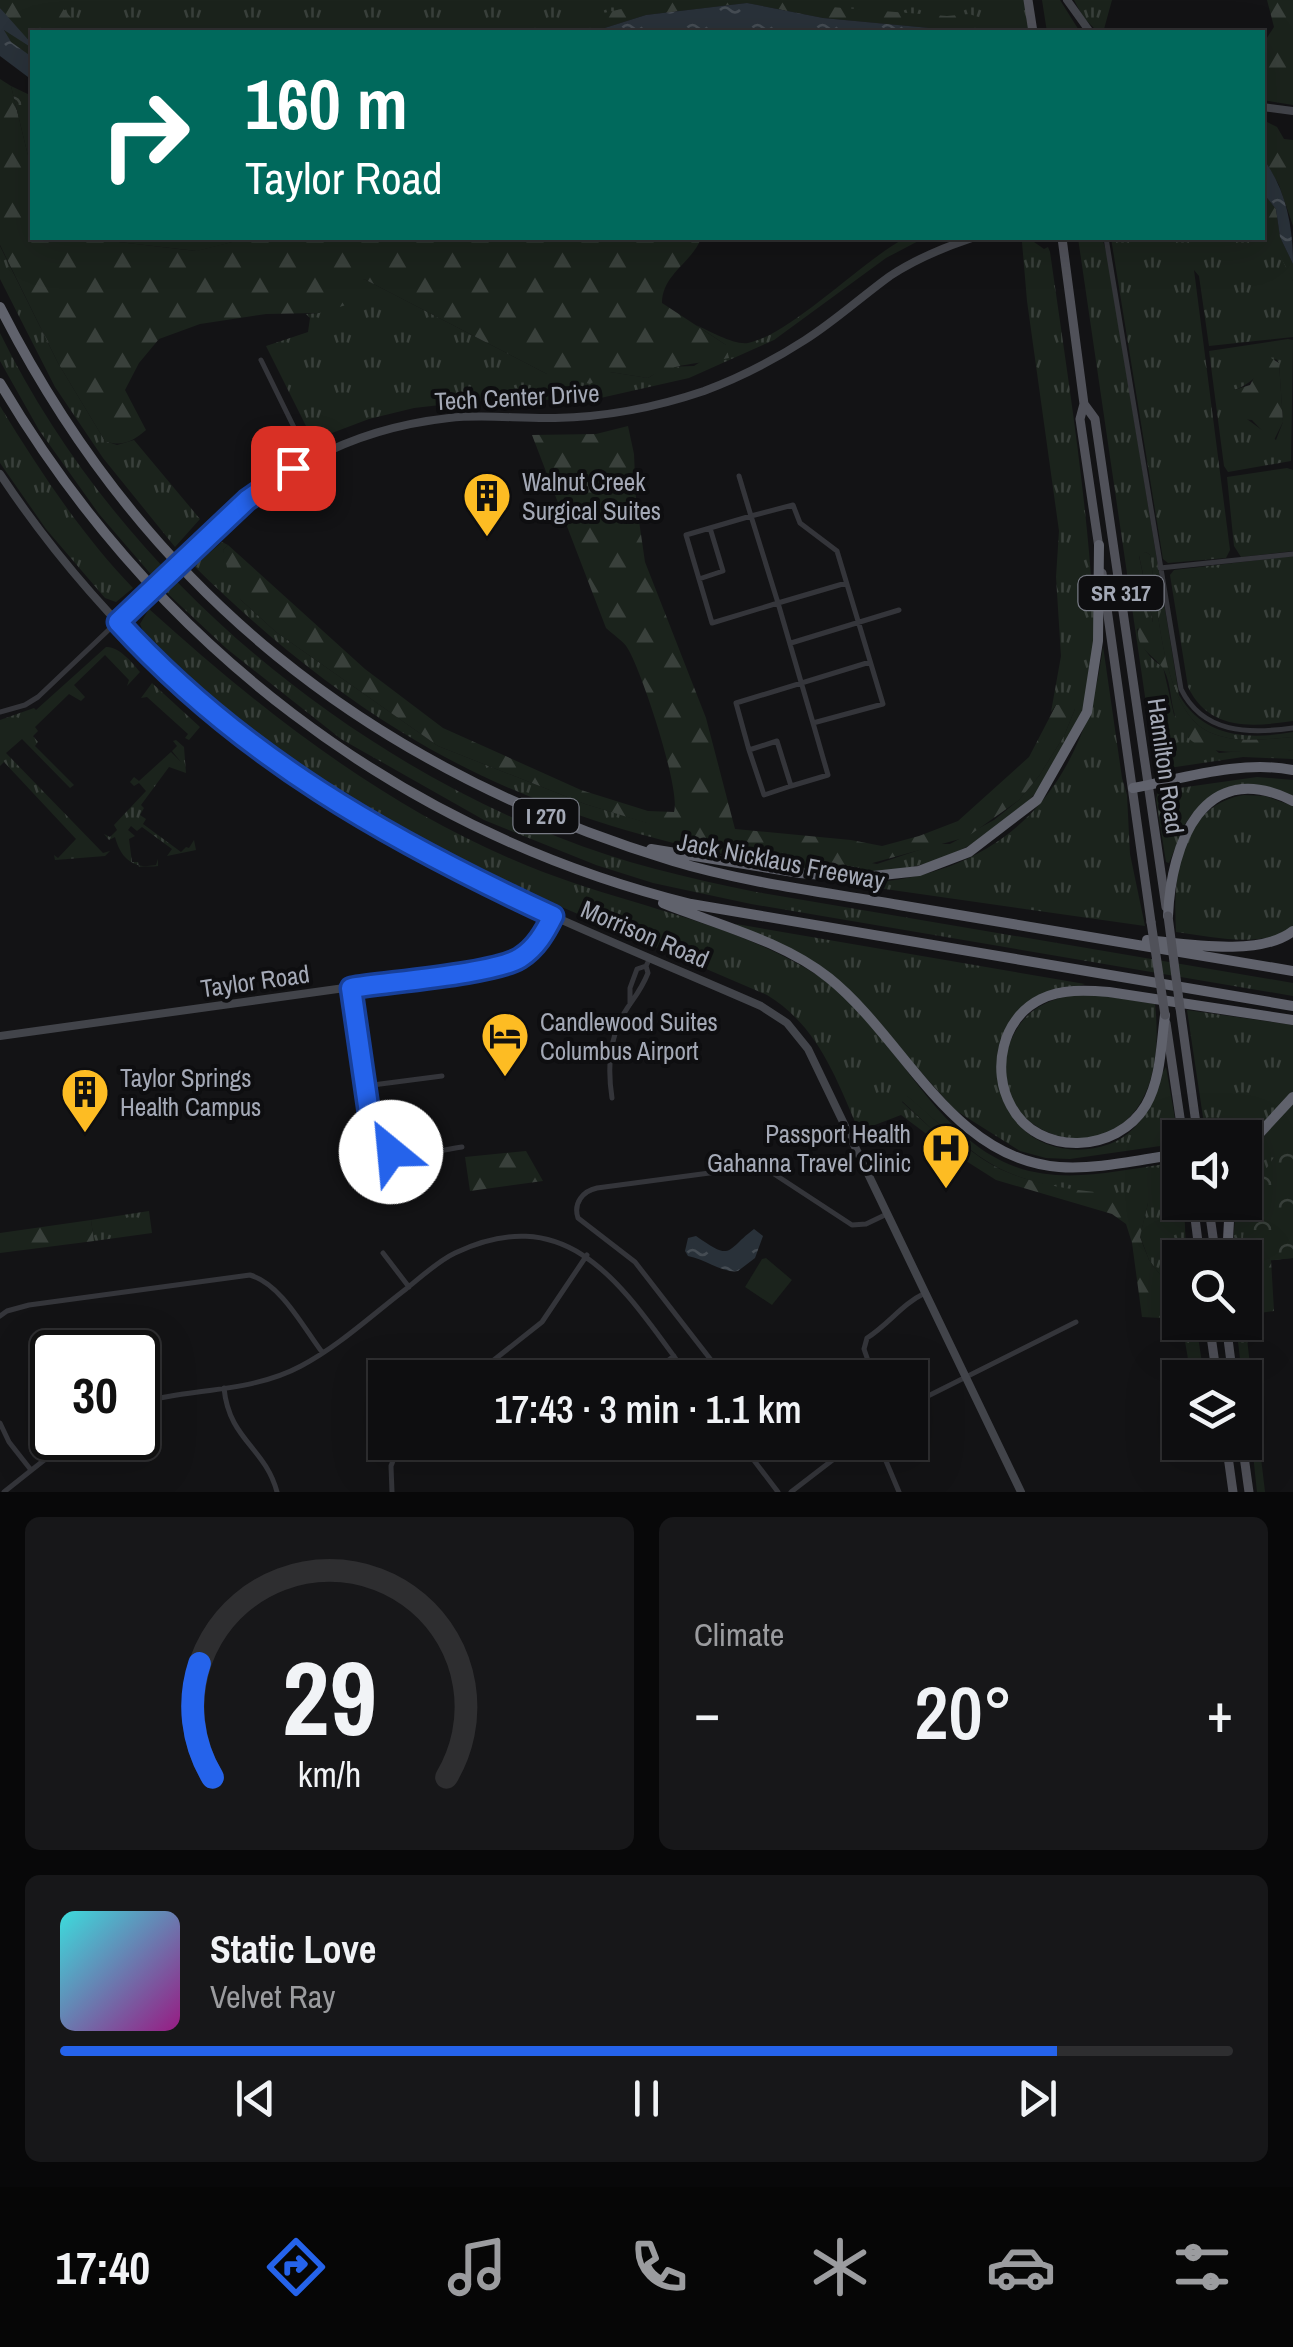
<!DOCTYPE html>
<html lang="en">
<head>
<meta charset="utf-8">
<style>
	:root { --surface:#0e0e10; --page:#171719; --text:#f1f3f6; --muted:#9b9c9f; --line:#2e2e30; --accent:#2563eb }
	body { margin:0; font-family:"Archivo Narrow",sans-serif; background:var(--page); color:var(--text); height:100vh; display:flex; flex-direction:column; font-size:38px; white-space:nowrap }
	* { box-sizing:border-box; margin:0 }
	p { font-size:32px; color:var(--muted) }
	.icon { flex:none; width:55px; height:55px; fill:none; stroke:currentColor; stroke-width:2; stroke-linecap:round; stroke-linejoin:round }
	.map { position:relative; height:1492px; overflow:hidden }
	.side { display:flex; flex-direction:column; gap:25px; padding:25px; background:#080809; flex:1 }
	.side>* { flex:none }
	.top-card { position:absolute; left:30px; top:30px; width:1235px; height:210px; border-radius:0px; box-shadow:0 10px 40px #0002,0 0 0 2px var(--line); background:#00695c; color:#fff; overflow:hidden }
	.fabs { position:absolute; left:1162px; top:1120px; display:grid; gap:20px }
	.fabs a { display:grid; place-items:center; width:100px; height:100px; border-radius:0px; background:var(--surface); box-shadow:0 10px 40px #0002,0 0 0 2px var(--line); font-size:50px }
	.speed { position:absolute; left:30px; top:1330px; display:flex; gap:20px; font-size:50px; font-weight:700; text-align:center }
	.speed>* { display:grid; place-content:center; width:130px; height:130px; border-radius:50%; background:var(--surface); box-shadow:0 10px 40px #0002,0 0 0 2px var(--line); line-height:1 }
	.speed .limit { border:5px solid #111; border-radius:15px; background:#fff; color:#111 }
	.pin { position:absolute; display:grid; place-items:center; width:85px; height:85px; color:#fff; margin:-42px; border-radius:20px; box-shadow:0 5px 15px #0006 }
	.me { position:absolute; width:110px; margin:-55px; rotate:332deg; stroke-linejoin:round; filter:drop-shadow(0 0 8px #0008) }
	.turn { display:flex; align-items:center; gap:35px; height:210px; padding:0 50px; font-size:45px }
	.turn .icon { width:130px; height:130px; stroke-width:2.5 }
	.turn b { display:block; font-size:70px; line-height:85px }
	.big { font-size:75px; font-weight:600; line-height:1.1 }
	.side .widget { flex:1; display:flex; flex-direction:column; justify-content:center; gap:15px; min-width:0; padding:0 35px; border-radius:15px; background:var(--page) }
	.side .dial { align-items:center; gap:0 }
	.dial svg { height:260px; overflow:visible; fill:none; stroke:var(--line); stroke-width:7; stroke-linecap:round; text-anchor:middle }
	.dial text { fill:var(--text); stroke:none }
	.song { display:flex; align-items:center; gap:30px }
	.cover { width:120px; height:120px; border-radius:15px; background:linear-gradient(135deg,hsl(180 70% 55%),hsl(310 70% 35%)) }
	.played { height:10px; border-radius:5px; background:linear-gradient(90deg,var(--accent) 85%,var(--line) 85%) }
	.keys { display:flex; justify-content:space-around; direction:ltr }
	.heat { display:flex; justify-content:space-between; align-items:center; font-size:55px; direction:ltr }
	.side .tiles { flex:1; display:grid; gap:25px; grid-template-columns:1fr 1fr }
	.widget:last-child { grid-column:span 2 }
	.trip { position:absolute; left:368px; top:1360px; width:560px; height:100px; border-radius:0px; background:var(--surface); box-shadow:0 10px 40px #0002,0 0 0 2px var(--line); font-weight:600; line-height:100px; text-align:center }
	.tabs { display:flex; height:160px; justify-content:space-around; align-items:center; background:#060606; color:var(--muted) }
	.tabs .icon { width:70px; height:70px }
	.tabs .on { color:var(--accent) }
	.tabs b { font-size:45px; color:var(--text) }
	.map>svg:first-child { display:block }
</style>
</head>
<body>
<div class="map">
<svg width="1293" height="1492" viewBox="0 0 1293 1492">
	<defs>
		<pattern id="grass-tufts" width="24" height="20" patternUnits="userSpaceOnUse" patternTransform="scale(2.5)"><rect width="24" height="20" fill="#1b231c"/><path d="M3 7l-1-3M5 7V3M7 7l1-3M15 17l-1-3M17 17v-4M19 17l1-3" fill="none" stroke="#39403b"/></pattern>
		<pattern id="forest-firs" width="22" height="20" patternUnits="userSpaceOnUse" patternTransform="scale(2.5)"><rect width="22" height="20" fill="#1b231c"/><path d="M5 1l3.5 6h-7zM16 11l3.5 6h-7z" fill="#39403b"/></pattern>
		<pattern id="park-crowns" width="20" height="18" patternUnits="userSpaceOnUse" patternTransform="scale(2.5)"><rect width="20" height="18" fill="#1b231c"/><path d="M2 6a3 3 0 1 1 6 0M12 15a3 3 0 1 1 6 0" fill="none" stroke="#39403b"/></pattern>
		<pattern id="water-ripples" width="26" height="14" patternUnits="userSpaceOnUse" patternTransform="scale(2.5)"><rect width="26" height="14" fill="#293139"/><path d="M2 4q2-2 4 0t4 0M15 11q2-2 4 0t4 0" fill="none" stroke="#454c53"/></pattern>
	</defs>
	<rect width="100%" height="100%" fill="#131315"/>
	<path fill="url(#grass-tufts)" fill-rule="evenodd" d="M0,0H722L658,7L576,32H32V60L7,44Z
		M771,0H1028L1033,32H991Z
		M1042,0H1060L1080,32H1047Z
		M1074,0H1112L1104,29L1098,32L1083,17Z
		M1263,213L1293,281V337L1209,346L1199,276L1194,270L1230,550L1226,558L1168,563L1163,559L1111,238H1262Z
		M905,238H924L886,258L774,340L689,378L596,399L475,401L414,408L369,419L316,439L312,438L266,346L308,332L310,318L306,314L319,313L364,279L547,374L610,372L648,378L665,367L694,366L726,345L696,325C710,331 733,345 748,343C790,335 862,261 905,238Z
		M1078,238H1102L1107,254L1179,695C1204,738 1249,740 1293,732V737C1266,739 1235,744 1209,732C1161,709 1158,603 1150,555L1146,552L1139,556L1153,623L1137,629C1140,646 1149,658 1163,667L1174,715L1219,753L1277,748L1293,751V759L1243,757L1169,768L1157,764L1154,758Z
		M1022,242H1034L1044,249L1048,247L1050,252C1064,351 1080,451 1089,552C1093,603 1101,660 1083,710C1079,721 1071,732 1065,743C1057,758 1050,776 1039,789C1008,827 959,857 912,867C858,879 800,870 747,859C625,836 506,797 400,731C324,684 258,629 194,566L222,542L228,545L223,550L241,600L276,632L438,746L585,804L648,823L877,864L937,844H950L994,820L1019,800L1039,776L1064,736L1075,709L1056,705L1051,712L1061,656L1056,577L1059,531L1027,301Z
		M0,246L58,363L105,441L117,445L134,440L200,519L175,547L103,458L55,387L0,279Z
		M0,333C111,560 324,744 558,837C622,863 688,878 756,892L1293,983V996L751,904L653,883L596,865L484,820L341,739L227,649L167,593L99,514L39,430L0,361Z
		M1288,339L1293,340L1291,461L1228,472L1224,466L1209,351ZM1276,359L1279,363L1283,422L1276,440L1244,417L1234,390C1253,384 1260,370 1276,359Z
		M0,406C39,470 81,534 133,588L116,602L105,598L46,529L0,463Z
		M1287,468L1293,470V551L1241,557L1234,546L1227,477Z
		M1293,556V721C1252,727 1209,731 1188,687L1170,575L1174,570Z
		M149,609C262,711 385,808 528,866C623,905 730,920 817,975C893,1024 928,1135 1016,1167C1064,1184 1116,1171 1165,1164L1175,1168L1180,1180V1202L1184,1203C1185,1221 1185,1239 1187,1257L1180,1258V1301L1149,1260L1140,1236L1148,1203C1102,1195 1048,1190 1005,1171C969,1154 937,1121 907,1096L902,1102L935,1132L944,1147L901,1115L859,1131C836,1078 818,1026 767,995L447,858L336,797L285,763L255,734L204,693L145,636L140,624Z
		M1103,646L1122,778L1127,795L1130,854L1145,926L864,886V883C1007,876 1087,783 1103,646Z
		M106,647C118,646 132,662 140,672L127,686L129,680L105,655L74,685L85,697L81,701L69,694L35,727L38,731L33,736L38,742L35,746L74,785L70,788L22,739L6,753L103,853L110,851L105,856L55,860L54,855L58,858L76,839L4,762L0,766V720L34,708L36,710Z
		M152,683L200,727L189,740L185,738L188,734L147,697L141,698Z
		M176,740L184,747L186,773L169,767L141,805L144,808L140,815L146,819L143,824L181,852L186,847L189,848L194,840L196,850L167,856L172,849L142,827L137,831L131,826L128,830L135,836L129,839L132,862H138L139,867L156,865L158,859V866C133,869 121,859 115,837L109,840L104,834L110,837L117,830L114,825L146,791L139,783L134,786L130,782L134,777L139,781L171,752L181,762L172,751L177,746L173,741Z
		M1257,777L1293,780V797L1278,789L1255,786L1194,812L1185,824L1169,863L1166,862L1156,799L1158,791Z
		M1244,795L1265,796L1293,806V929C1256,948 1216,937 1176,932C1173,879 1179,806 1244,795Z
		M736,924L1085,984L1031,1002L998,1053C1003,1071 1010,1114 1021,1127C1048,1157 1107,1157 1134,1128C1152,1108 1153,1086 1166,1067L1178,1136L1174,1144L1070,1159L1046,1158L1020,1151L955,1110L843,985L737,928Z
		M1091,994L1155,1004C1178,1211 956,1145 1014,1034C1029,1004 1059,995 1091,994Z
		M1187,1010L1293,1025V1092L1264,1123L1245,1153V1138L1206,1137Z
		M1293,1104V1141L1249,1197L1241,1257L1232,1258L1236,1203L1245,1202C1245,1157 1261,1135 1293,1104Z
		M149,1211L152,1233L94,1241L91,1220Z
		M1245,1322L1265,1492H1257L1245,1378L1242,1377L1236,1323Z
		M1182,1323H1196L1204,1377H1191Z"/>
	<path fill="url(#forest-firs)" d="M0,0H55L79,26L97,32H32V44L0,8Z
		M662,0H795L831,7L947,16L969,14L1017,29L1018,32H972L823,18L747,3L646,15L592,32H460L563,22Z
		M1267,0H1293V105L1263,100V44L1274,27Z
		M0,79L11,86L32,172V238H84L196,251L248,238H701C693,262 662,274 662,303L726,345L729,358C701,364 671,363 648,378L610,372L590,384L547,374L364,279L346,305L319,313L266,314L200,324L159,339L139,363L125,390L146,430C132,442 122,447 105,441L58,363L0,245Z
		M1263,120L1277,127L1284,139L1293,140V226L1279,185L1263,157Z
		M1263,193L1276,209L1280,237L1293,264V281C1278,251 1263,228 1263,193Z
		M1271,358L1279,363L1283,422L1273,442L1252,420L1234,418L1229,396L1234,390L1250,385L1264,359Z
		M628,426L634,454L636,500L645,562L706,718L735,829L851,840L882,846L919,836L958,821L1029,757L1056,705L1071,704L1075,709L1064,736L1039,776L1019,800L967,837L858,867L741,852L585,804L438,746L276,632L241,600L231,585L223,550L228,545L365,669L443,728L581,790L648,811L674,812C681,790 642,672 628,649C624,641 613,635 606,628L532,435L596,434Z
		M1146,552L1150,555C1158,602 1161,709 1209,732C1235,744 1266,739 1293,737V751C1256,745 1198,768 1178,723C1170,707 1172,685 1164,670C1155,655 1133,649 1139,625L1153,622L1139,555Z
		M906,1095C937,1120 970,1157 1007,1172C1050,1190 1100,1192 1146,1198L1148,1203L1140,1237L1149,1260L1180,1301V1319L1142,1317L1132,1243L1126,1224L1112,1214L996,1180L944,1147L935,1132L902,1101Z
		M526,1151L543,1181L470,1191L465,1157Z
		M1248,1197L1293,1258L1271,1260L1274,1311L1245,1315V1258H1241Z
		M91,1220L94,1241L0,1253V1233Z"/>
	<path fill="url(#park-crowns)" d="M11,86L32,96V172Z
		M84,238H248L197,251Z
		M1293,1128V1258L1245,1263V1258L1241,1257L1248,1197Z"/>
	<path fill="#1b231c" d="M766,1258L792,1280L772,1305L745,1287L762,1259Z"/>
	<path fill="url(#water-ripples)" d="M747,3L823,18L972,32L709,30L592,32L646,15Z
		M0,8L32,44V48L4,30L11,42L32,57V80L0,56Z
		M1262,157C1286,189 1293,226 1293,264L1280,237L1276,209L1263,193Z
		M754,1229L763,1236L755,1258L738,1271C724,1274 705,1259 688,1256L685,1251L688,1238L696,1236C733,1262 725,1251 754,1229Z"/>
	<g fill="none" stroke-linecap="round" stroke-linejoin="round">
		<path stroke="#34353a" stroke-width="5" d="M1106,238L1181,689C1203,734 1249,734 1293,728
			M261,360L310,460
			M739,476L751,516L793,505L800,523L837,551L883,704L813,723L778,603L846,583
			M751,516L778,603L712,623L686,535Z
			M1160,568L1293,554
			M699,579L723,571L710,528
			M791,643L899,610
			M0,712L25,705L38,697L118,621
			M749,750L764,795L791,786L777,741L749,750L736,703L870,662
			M791,786L828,775L813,723
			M351,988L371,1127C390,1168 425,1152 462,1147
			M630,1004V988L637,969L646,966L650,958
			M365,1086L442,1076
			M612,1098C607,1066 609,1035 628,1007C637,994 642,988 648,973L646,966
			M383,1253L409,1287
			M0,1316L7,1311L29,1305L250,1275C281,1284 303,1327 322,1352
			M471,1378L542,1322L587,1255
			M645,1378L674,1356
			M725,1378L635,1262L578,1218C573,1203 583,1191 597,1188L762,1166L852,1225L866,1224L887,1214
			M874,1378L864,1349L867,1338C889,1324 902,1304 925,1293
			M224,1388C229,1440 265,1447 277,1492
			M138,1403C191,1388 251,1393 301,1366C339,1346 372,1315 406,1289C421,1277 438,1261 455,1253C575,1196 628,1296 690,1378
			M910,1405L1076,1322
			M0,1423L9,1442L31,1470
			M740,1442L778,1492
			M776,1442L798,1452L815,1442
			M878,1442L899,1492
			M4,1492L72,1438
			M392,1492L391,1466L400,1442
			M791,1492L856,1442"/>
		<path stroke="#42444a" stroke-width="8" d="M1067,0L1090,32
			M1262,107L1293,111
			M0,474C95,617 225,740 374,826C496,897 631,949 761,1006L787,1023L808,1049L1021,1492
			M198,546C275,474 341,430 449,418C484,414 520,419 555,418C604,417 657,407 704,391C739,378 774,360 805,340C835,321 861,297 890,276C914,260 945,247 972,238
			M0,1036L481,969C518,959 535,952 553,915"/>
		<path stroke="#505159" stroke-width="9" d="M1028,0L1033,32
			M1062,238L1084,404L1080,419L1099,548
			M1084,404L1095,419L1166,907
			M1102,573L1151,922
			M1180,1008L1198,1138
			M1166,1023L1183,1138
			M1193,1202L1200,1258
			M1208,1202L1216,1258
			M1209,1322L1217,1378
			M1227,1331L1233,1378
			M1226,1442L1233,1492
			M1242,1442L1249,1492"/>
		<path stroke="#60626c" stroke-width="10" d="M0,307C144,591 370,769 673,861C746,883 824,892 899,905C1030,927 1162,949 1293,971
			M0,383C154,643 396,831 691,904L1293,1006
			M1133,788C1185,778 1241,760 1293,770
			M651,849L800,873L855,878L919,871L969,852L1037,800L1087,712L1098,641L1099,545
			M663,903C718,925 783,941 829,978C905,1039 951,1159 1059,1167C1098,1170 1141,1159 1180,1154
			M1168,916C1171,844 1203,756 1293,801
			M1147,940C1186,944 1260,957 1293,931
			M1165,1015C1161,1044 1161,1079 1146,1105C1117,1154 1038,1157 1011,1106C991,1070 1002,1018 1041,999C1061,989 1086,990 1109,992L1293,1020
			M1245,1161L1258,1135L1293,1097
			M1227,1258L1230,1202
			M1227,1322L1228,1336"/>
		<path stroke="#42444a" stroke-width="8" d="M128,610L198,546"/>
		<path stroke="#505159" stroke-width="9" d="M1168,916L1180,1008
			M1151,922L1165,1015"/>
	</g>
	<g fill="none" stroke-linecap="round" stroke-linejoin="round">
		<g stroke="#184099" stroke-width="25">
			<path id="route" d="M293,468L247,500L118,622C241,757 389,840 553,916C545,932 536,948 520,958C495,974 386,982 351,988L371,1127L378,1142L391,1152"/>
		</g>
		<use href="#route" stroke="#2563eb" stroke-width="18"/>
	</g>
	<defs>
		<g id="building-pin" transform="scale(2.5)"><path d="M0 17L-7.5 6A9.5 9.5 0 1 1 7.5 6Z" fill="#fdbc23" stroke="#0e0e10"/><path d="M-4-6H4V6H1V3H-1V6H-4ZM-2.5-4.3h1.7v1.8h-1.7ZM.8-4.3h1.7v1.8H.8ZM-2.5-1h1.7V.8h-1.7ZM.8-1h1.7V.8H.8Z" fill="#111"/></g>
		<g id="hotel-pin" transform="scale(2.5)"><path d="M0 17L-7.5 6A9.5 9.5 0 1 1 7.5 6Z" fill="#fdbc23" stroke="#0e0e10"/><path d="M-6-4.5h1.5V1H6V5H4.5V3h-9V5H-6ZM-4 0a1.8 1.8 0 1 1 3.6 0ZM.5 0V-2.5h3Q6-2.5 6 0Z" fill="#111"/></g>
		<g id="hospital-pin" transform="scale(2.5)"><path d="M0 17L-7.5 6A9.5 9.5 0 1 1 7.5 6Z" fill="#fdbc23" stroke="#0e0e10"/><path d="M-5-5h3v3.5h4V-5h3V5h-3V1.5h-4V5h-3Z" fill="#111"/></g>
	</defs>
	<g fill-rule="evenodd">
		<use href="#building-pin" x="487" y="496"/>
		<use href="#hotel-pin" x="505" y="1036"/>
		<use href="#building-pin" x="85" y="1092"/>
		<use href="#hospital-pin" x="946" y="1148"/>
	</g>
	<g text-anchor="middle" stroke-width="8" stroke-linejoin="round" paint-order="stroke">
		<g fill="#0e0e10" stroke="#777a84" stroke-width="2.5">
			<rect x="1078.5" y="576" width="85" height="34" rx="8"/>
			<rect x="513.5" y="799" width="65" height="34" rx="8"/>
		</g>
		<g font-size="22" font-weight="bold" fill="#a4a9b6">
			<text x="1121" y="601">SR 317</text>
			<text x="546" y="824">I 270</text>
		</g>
		<g font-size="25" fill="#a4a9b6" stroke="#0e0e10">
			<text transform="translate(517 397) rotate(-3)" y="9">Tech Center Drive</text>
			<text transform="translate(1166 766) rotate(82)" y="9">Hamilton Road</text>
			<text transform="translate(781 861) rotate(11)" y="9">Jack Nicklaus Freeway</text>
			<text transform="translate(645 934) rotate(23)" y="9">Morrison Road</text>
			<text transform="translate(255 981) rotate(-8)" y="9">Taylor Road</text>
		</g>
		<g font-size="25" fill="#a4a9b6" stroke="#0e0e10" text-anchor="start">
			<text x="522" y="491">Walnut Creek<tspan x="522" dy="29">Surgical Suites</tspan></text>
			<text x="540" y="1031">Candlewood Suites<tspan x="540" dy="29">Columbus Airport</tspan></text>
			<text x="120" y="1087">Taylor Springs<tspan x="120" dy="29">Health Campus</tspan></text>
			<text x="911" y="1143" text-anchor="end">Passport Health<tspan x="911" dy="29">Gahanna Travel Clinic</tspan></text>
		</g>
	</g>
</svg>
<div class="fabs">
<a><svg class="icon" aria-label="sound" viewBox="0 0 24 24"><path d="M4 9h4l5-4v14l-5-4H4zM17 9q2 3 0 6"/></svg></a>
<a><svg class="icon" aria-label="search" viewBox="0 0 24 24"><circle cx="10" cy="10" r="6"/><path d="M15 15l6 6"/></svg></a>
<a><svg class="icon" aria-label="layers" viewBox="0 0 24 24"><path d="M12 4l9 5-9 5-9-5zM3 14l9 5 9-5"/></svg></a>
</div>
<div class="speed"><div class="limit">30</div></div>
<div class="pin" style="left:293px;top:468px;background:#d93025"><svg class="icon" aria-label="arrive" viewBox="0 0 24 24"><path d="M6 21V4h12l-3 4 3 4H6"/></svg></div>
<svg class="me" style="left:391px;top:1152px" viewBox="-20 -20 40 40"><circle r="19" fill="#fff"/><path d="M0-13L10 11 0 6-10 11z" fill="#2563eb"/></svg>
<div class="trip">17:43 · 3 min · 1.1 km</div>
<div class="top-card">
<div class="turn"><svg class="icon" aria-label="right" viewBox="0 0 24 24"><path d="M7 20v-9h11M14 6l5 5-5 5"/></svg><div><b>160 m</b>Taylor Road</div></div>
</div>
</div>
<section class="side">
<div class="tiles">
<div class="widget dial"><svg viewBox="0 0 100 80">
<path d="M14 69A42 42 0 1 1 86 69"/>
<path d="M14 69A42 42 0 0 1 10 34" stroke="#2563eb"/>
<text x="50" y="56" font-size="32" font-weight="700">29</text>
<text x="50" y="72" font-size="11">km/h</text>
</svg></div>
<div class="widget"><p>Climate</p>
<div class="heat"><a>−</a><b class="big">20°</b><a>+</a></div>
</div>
<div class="widget">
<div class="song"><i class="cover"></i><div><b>Static Love</b><p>Velvet Ray</p></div></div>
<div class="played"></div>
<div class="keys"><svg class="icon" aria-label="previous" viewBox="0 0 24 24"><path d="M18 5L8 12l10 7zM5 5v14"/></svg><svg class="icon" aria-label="pause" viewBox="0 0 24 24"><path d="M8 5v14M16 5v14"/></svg><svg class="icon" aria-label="next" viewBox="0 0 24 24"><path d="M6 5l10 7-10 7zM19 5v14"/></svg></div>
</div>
</div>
</section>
<nav class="tabs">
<b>17:40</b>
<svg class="icon on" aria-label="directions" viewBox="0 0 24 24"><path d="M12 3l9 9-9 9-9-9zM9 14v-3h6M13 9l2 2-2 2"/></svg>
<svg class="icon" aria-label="music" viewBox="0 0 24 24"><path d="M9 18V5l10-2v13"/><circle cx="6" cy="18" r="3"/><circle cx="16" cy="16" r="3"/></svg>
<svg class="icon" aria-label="phone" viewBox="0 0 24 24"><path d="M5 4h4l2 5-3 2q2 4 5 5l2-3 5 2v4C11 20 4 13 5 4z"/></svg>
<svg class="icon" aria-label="climate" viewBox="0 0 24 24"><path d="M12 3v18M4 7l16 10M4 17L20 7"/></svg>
<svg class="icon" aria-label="car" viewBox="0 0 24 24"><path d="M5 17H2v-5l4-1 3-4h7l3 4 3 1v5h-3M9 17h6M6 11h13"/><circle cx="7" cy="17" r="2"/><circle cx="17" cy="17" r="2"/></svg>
<svg class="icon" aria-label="filters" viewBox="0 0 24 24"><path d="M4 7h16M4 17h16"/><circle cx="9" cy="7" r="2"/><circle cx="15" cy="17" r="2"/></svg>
</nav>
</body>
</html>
